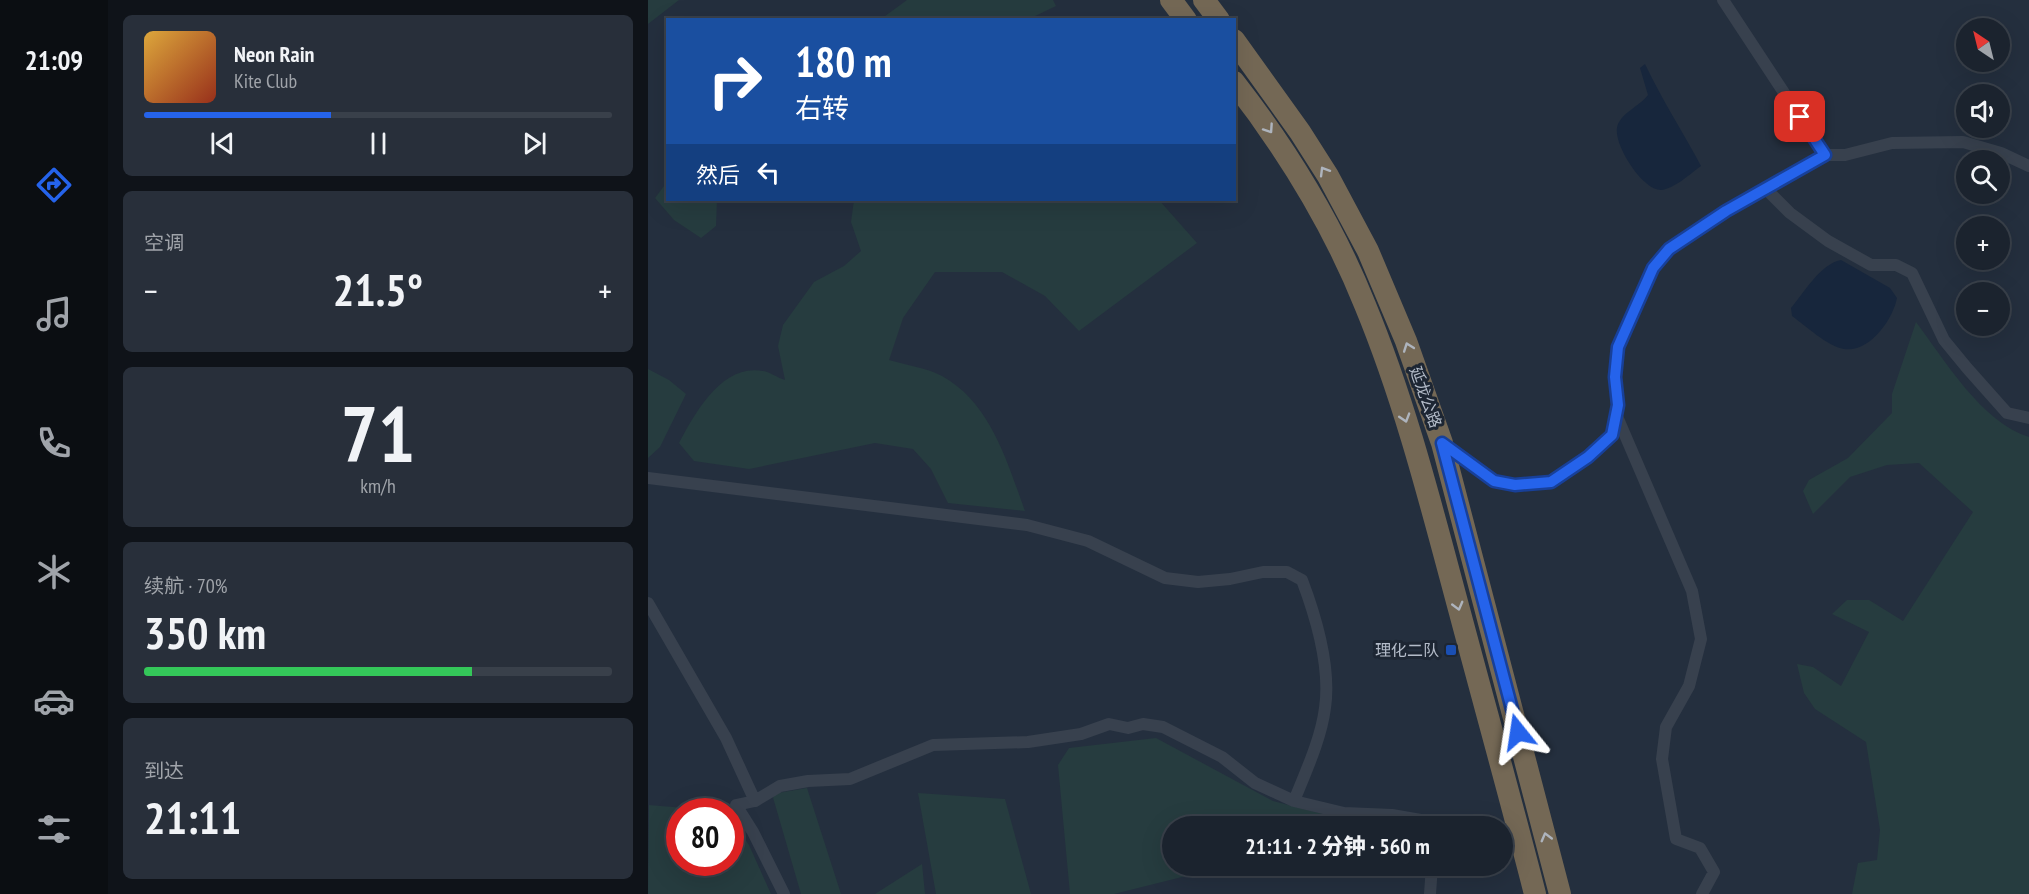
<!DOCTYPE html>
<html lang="zh">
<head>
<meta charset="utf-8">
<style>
	:root { --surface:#1b232e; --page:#282f3a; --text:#f1f3f6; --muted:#a0a4aa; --line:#39404a; --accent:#2563eb }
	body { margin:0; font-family:"PT Sans Narrow","Noto Sans SC",sans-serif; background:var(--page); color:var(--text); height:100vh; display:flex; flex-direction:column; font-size:22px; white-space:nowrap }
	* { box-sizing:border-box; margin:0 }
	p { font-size:20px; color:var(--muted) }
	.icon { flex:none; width:33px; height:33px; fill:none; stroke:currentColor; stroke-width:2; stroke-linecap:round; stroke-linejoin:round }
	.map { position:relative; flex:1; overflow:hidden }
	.details { display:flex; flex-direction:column; gap:15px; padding:15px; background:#0f1319; width:540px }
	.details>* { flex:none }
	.guide { position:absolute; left:18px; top:18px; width:570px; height:183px; border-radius:0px; box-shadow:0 6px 24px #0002,0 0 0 2px var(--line); background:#1a4fa0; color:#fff; overflow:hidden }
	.needle { width:39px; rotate:325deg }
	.buttons { position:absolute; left:1308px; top:18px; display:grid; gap:12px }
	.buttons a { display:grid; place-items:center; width:54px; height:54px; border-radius:50%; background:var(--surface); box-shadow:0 6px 24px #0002,0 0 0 2px var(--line); font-size:30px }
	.speed { position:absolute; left:18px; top:798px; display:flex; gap:12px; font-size:30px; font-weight:700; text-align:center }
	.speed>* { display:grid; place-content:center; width:78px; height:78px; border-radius:50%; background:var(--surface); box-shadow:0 6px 24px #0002,0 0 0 2px var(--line); line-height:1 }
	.speed .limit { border:9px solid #d22; background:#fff; color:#111 }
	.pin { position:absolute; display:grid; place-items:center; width:51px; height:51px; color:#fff; margin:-26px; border-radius:12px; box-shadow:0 3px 9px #0006 }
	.me { position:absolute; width:66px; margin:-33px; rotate:345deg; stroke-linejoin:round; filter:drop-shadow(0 0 4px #0008) }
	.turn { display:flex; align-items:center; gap:21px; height:126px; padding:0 30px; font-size:27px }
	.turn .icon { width:78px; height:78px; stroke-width:2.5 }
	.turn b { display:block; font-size:42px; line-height:51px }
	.then { display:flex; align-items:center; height:57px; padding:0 30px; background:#0003; gap:12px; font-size:22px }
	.big { font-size:45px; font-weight:800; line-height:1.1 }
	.details .widget { flex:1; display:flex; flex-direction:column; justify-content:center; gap:9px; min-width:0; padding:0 21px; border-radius:9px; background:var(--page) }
	.details .dial { align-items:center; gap:0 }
	.dial b { font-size:78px; line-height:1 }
	.song { display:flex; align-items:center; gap:18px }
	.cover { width:72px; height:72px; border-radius:9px; background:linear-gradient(135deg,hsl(40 70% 55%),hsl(10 70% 35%)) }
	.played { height:6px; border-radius:3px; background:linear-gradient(90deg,var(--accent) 40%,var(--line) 40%) }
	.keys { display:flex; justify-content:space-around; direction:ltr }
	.heat { display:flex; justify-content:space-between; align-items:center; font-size:33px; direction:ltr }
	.charge { height:9px; border-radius:4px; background:linear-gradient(90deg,#34c759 70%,var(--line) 0) }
	.trip { position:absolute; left:514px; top:816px; width:351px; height:60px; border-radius:30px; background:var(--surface); box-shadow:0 6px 24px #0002,0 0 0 2px var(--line); font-weight:800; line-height:60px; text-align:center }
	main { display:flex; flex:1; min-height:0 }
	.tab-bar { display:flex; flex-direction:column; width:108px; justify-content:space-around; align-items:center; background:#0b0e12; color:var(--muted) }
	.tab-bar .icon { width:42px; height:42px }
	.tab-bar .current { color:var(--accent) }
	.tab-bar b { font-size:27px; color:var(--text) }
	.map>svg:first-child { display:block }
</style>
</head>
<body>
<main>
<nav class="tab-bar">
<b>21:09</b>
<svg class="icon current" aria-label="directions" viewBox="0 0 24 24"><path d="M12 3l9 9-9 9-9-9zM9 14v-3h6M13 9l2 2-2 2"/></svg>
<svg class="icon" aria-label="music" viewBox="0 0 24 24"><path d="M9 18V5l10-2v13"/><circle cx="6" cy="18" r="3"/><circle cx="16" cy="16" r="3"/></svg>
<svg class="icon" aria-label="phone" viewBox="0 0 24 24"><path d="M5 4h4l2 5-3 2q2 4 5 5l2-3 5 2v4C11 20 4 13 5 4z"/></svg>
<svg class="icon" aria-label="climate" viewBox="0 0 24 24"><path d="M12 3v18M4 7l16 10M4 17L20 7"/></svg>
<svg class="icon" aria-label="car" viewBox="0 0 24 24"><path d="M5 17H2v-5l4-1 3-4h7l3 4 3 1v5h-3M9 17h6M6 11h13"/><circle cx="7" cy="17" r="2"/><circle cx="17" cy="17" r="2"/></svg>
<svg class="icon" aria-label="filters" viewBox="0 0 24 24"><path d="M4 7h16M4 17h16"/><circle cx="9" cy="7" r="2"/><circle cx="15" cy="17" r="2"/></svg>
</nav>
<section class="details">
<div class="widget">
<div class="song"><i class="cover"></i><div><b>Neon Rain</b><p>Kite Club</p></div></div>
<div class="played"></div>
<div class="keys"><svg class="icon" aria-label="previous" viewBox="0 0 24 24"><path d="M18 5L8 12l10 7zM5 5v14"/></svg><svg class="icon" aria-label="pause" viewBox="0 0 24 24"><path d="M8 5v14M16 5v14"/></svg><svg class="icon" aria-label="next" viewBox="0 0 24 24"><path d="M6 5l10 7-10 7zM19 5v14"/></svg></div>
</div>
<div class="widget"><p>空调</p>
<div class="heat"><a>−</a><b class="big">21.5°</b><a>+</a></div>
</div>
<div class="widget dial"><b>71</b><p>km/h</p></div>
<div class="widget"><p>续航 · 70%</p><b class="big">350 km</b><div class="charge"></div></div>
<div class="widget"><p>到达</p><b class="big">21:11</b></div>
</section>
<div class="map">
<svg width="1381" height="894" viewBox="0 0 1381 894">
	<rect width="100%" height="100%" fill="#242f3e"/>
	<path fill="#263c3f" d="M0,0H31L0,24Z
		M259,0H405L408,6L381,19H233Z
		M19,182L20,200H69L68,226L53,238L26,220L7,198Z
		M206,200H511L549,243L431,331L397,296L354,272H287L255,318L241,360C258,365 279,368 294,376C343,403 359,462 377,511L300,503L283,469L265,449L227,443L101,469L46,461L31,443C47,413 74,363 115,371C122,372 130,378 137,380L130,346L135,325L166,282L196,266L213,251L203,222Z
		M1268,322C1296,359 1334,423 1381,437V894H1204L1210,863L1229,860L1232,830L1218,742L1167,709L1156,693L1149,664L1165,667L1193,686L1221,632L1184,614L1199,600H1221L1255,621L1325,512L1271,463L1239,465L1202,477L1165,514L1155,491L1161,480L1200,458L1244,413V394Z
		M0,369L21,380L38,394L12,447L0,458Z
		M508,738L625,801L702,821L678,826H525V866H560L538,876L466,894H422L410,765L421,748Z
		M159,788L193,894H153L124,794Z
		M270,793L357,799L383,894H288Z
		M1,805L61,810L75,806L79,811L32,812V862H82L83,817L101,845L123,894H0Z
		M274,864L277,894H227Z
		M658,866H759L689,870Z"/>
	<path fill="#17263c" d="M997,64C1014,100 1035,132 1053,166C1042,174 1026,189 1013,190C994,190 966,145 969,128C971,114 992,106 1000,95L992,68Z
		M1193,260L1242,288L1249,298C1245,319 1222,353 1196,349C1179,346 1158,326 1144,316L1143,308C1156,293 1172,264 1193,260Z"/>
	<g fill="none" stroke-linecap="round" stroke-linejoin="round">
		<path stroke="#38414e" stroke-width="12" d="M1075,0L1177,155
			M1118,189L1142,213L1180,241L1223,265H1248L1264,273L1296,340L1319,368L1359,413L1381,418
			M968,414L1044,591L1053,639L1041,686L1018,727L1014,759L1028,839L1052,848L1066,872L1054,894
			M795,444L846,481L867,485L903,482L940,457L964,435L971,405L967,377L970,347L1005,268L1021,249L1078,211L1177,155H1197L1244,143L1315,142L1353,153L1381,166
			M0,478L379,525L440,541L517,578L550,582L582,579L615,572H639L654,580C668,617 683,667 677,708C673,739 658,771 646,801
			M0,603L78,738L107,801
			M855,831L870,827
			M136,894L105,832L88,805L107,801L132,786L160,781L202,779L285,745L380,742L433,734L461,724L480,728L495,724L515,727L574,757L607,783L646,801L696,813L744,815L807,826
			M782,894L784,866"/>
		<path stroke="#746855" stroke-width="22" d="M523,0L538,20
			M556,0L571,20
			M586,40L652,132L680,176L720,251L758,341L794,443L912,894
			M586,82C639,150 685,225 717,305C758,404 784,509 812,613C837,707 863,800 887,894"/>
	</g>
	<defs><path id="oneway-chevron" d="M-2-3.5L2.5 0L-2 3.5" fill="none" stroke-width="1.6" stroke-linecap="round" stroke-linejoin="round" transform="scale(1.5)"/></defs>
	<g stroke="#aeb4bd">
		<use href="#oneway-chevron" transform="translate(621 129) rotate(56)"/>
		<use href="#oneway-chevron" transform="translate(676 171) rotate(-121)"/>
		<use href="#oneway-chevron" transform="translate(760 347) rotate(-110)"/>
		<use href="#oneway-chevron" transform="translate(757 418) rotate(73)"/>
		<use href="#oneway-chevron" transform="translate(810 606) rotate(75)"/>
		<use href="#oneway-chevron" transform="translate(898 837) rotate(-105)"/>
	</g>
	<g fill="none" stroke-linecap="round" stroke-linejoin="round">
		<g stroke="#184099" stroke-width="15">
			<path id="route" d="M870,732L794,443L846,481L867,485L903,482L940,457L964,435L970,405L967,377L970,347L1005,268L1021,249L1078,211L1177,155L1152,117"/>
		</g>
		<use href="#route" stroke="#2563eb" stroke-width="10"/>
	</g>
	<rect fill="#1a4fb4" stroke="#1d2633" stroke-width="2" x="797" y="644" width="12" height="12" rx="3"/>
	<g text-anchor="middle" stroke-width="6" stroke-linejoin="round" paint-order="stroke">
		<g font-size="16" fill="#b4bcc9" stroke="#1d2633">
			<text transform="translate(778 397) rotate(70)" y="6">延龙公路</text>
		</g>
		<g font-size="16" fill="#b4bcc9" stroke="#1d2633" text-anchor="end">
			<text x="791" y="656">理化二队</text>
		</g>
	</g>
</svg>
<div class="buttons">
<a><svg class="needle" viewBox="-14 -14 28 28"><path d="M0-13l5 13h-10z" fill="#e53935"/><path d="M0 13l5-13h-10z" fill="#a0a4aa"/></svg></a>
<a><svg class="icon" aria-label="sound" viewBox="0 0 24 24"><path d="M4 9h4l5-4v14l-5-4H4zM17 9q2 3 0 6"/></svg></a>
<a><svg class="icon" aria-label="search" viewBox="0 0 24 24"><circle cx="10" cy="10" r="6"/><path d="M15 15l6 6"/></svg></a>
<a>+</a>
<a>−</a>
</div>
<div class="speed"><div class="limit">80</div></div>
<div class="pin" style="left:1152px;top:117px;background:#d93025"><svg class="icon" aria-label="arrive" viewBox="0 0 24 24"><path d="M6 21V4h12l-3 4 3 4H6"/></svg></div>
<svg class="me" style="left:870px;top:732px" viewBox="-20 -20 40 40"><path d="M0-17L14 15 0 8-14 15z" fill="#2563eb" stroke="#fff" stroke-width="4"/></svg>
<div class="trip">21:11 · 2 分钟 · 560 m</div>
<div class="guide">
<div class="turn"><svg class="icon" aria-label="right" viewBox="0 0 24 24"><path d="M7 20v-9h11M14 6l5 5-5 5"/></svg><div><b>180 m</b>右转</div></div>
<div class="then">然后<svg class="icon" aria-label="left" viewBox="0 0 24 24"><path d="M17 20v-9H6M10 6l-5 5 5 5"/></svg></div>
</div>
</div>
</main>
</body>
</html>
